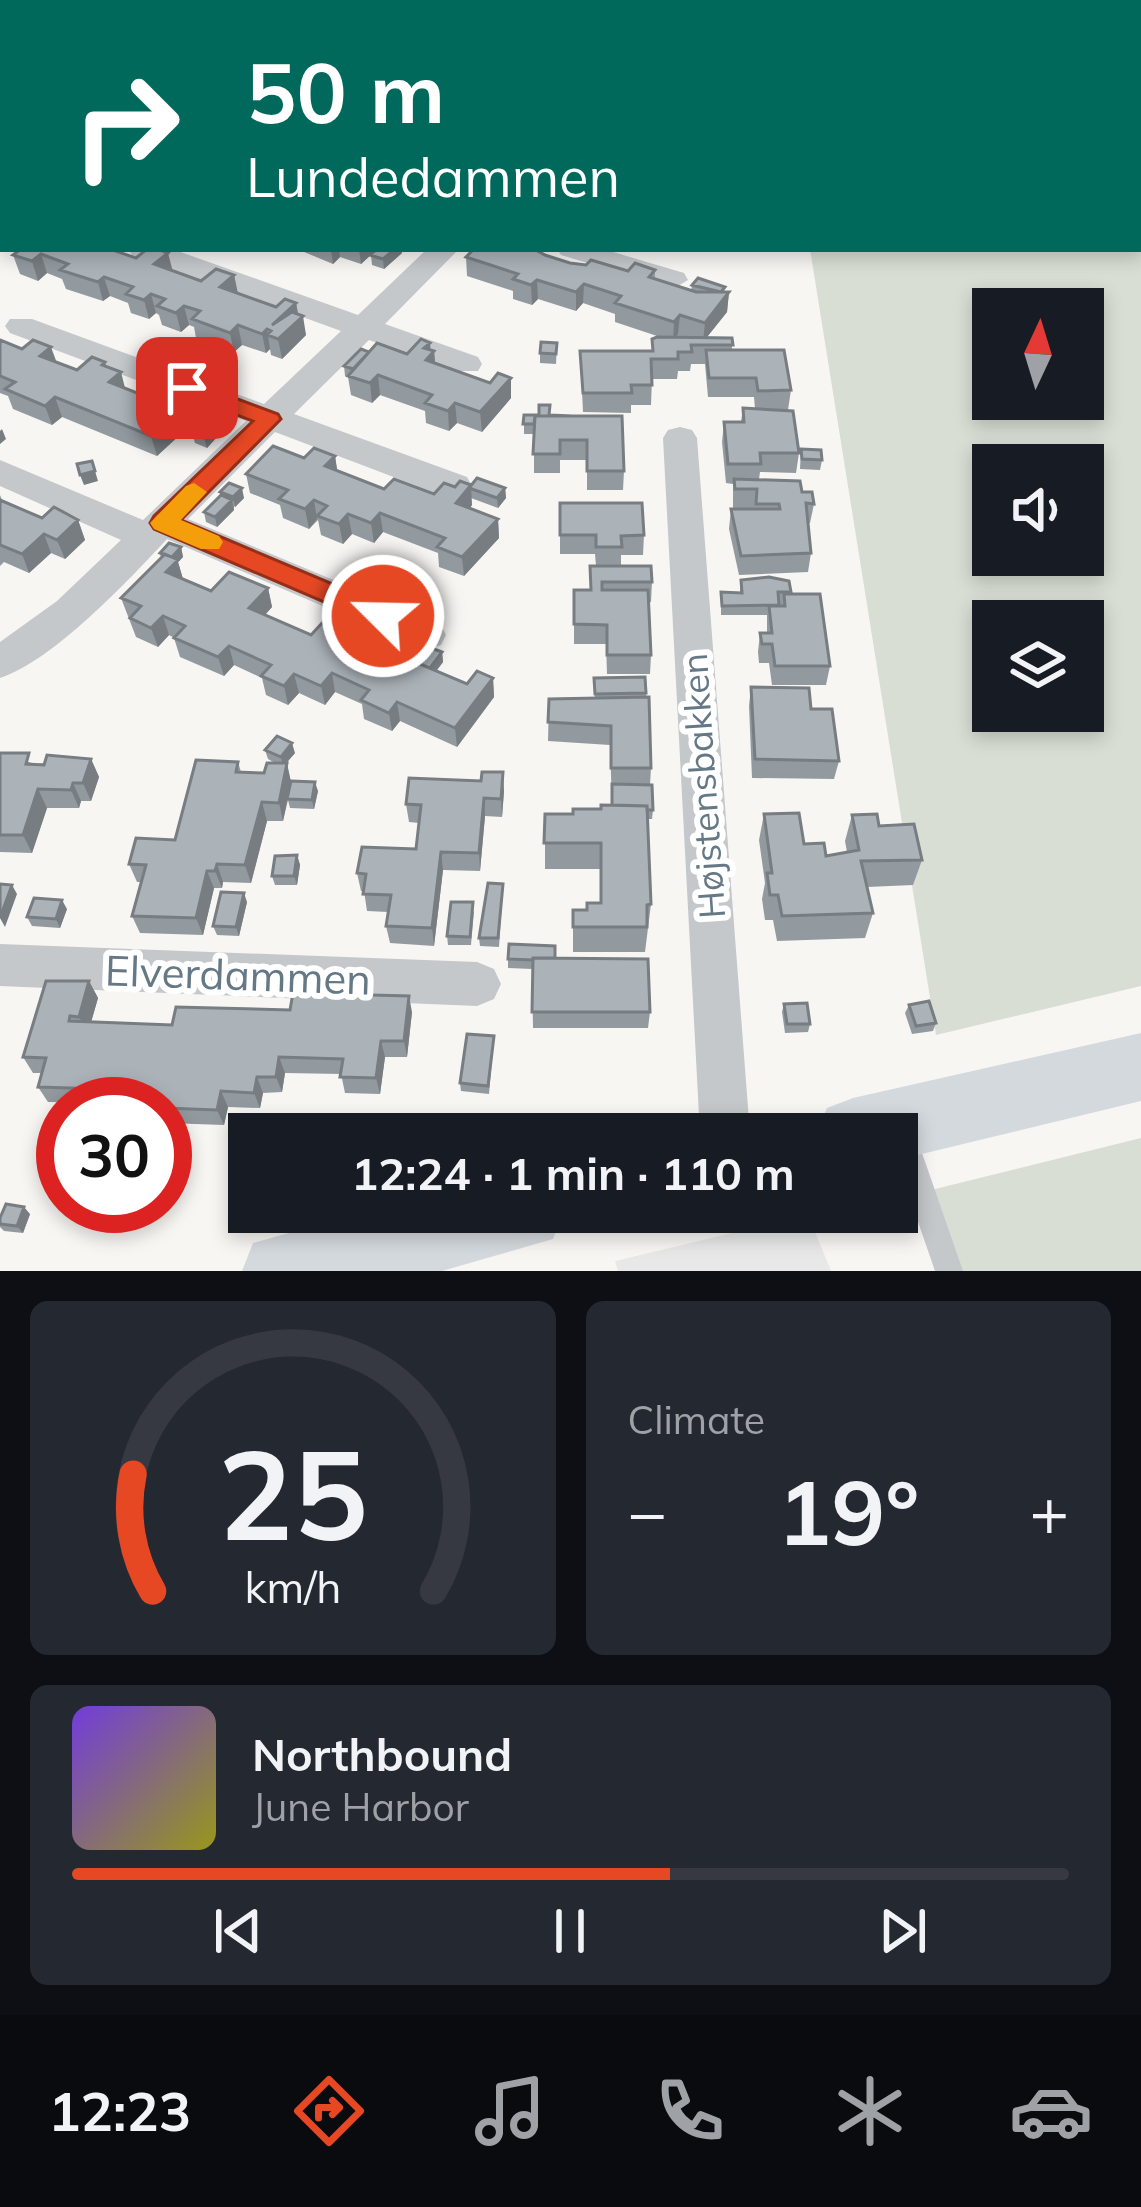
<!DOCTYPE html>
<html lang="en">
<head>
<meta charset="utf-8">
<style>
	:root { --surface:#171b24; --page:#242831; --text:#f1f3f6; --muted:#9ea1a6; --line:#363941; --accent:#e64824 }
	body { margin:0; font-family:Mulish,sans-serif; background:var(--page); color:var(--text); height:100vh; display:flex; flex-direction:column; font-size:45px; white-space:nowrap }
	* { box-sizing:border-box; margin:0 }
	p { font-size:39px; color:var(--muted) }
	.icon { flex:none; width:66px; height:66px; fill:none; stroke:currentColor; stroke-width:2; stroke-linecap:round; stroke-linejoin:round }
	.map { position:relative; height:1271px; overflow:hidden }
	.side { display:flex; flex-direction:column; gap:30px; padding:30px; background:#0d0f14; flex:1 }
	.side>* { flex:none }
	.top-card { position:absolute; left:0px; top:0px; width:1143px; height:252px; box-shadow:0 6px 18px #0003; background:#00695c; color:#fff; overflow:hidden }
	.needle { width:78px; rotate:4deg }
	.tools { position:absolute; left:972px; top:288px; display:grid; gap:24px }
	.tools a { display:grid; place-items:center; width:132px; height:132px; border-radius:0px; background:var(--surface); box-shadow:0 6px 18px #0003; font-size:60px }
	.speed { position:absolute; left:36px; top:1077px; display:flex; gap:24px; font-size:60px; font-weight:700; text-align:center }
	.speed>* { display:grid; place-content:center; width:156px; height:156px; border-radius:50%; background:var(--surface); box-shadow:0 6px 18px #0003; line-height:1 }
	.speed .limit { border:18px solid #d22; background:#fff; color:#111 }
	.pin { position:absolute; display:grid; place-items:center; width:102px; height:102px; color:#fff; margin:-51px; border-radius:24px; box-shadow:0 6px 18px #0006 }
	.me { position:absolute; width:132px; margin:-66px; rotate:293deg; stroke-linejoin:round; filter:drop-shadow(0 0 9px #0008) }
	.turn { display:flex; align-items:center; gap:42px; height:252px; padding:0 48px; font-size:54px }
	.turn .icon { width:156px; height:156px; stroke-width:2.5 }
	.turn b { display:block; font-size:84px; line-height:102px }
	.big { font-size:90px; font-weight:700; line-height:1.1 }
	.side .card { flex:1; display:flex; flex-direction:column; justify-content:center; gap:18px; min-width:0; padding:0 42px; border-radius:18px; background:var(--page) }
	.side .dial { align-items:center; gap:0 }
	.dial svg { height:312px; overflow:visible; fill:none; stroke:var(--line); stroke-width:7; stroke-linecap:round; text-anchor:middle }
	.dial text { fill:var(--text); stroke:none }
	.song { display:flex; align-items:center; gap:36px }
	.cover { width:144px; height:144px; border-radius:18px; background:linear-gradient(135deg,hsl(260 70% 55%),hsl(60 70% 35%)) }
	.played { height:12px; border-radius:6px; background:linear-gradient(90deg,var(--accent) 60%,var(--line) 60%) }
	.keys { display:flex; justify-content:space-around; direction:ltr }
	.heat { display:flex; justify-content:space-between; align-items:center; font-size:66px; direction:ltr }
	.side .tiles { flex:1; display:grid; gap:30px; grid-template-columns:1fr 1fr }
	.card:last-child { grid-column:span 2 }
	.trip { position:absolute; left:228px; top:1113px; width:690px; height:120px; border-radius:0px; background:var(--surface); box-shadow:0 6px 18px #0003; font-weight:700; line-height:120px; text-align:center }
	.tabs { display:flex; height:192px; justify-content:space-around; align-items:center; background:#090b0e; color:var(--muted) }
	.tabs .icon { width:84px; height:84px }
	.tabs .selected { color:var(--accent) }
	.tabs b { font-size:54px; color:var(--text) }
	.map>svg:first-child { display:block }
</style>
</head>
<body>
<div class="map">
<svg width="1141" height="1271" viewBox="0 0 1141 1271">
	<rect width="100%" height="100%" fill="#f7f6f3"/>
	<path fill="#e7e8e7" d="M808,1215L831,1271H618L615,1261Z"/>
	<path fill="#d8ded4" fill-rule="evenodd" d="M758,0H1141V986L936,1035L810,249H1140V3ZM993,309H1083V399H993ZM993,465H1083V555H993ZM993,621H1083V711H993Z
		M1141,1138V1271H955L923,1192Z"/>
	<g fill="none" stroke-linecap="round" stroke-linejoin="round">
		<path fill="#c4c8cb" fill-rule="evenodd" d="M125,0H141L122,3Z
			M189,0H205L186,3Z
			M3,84V96H0V85Z
			M900,1117L910,1121L914,1130L963,1271H935L897,1161V1134H888L886,1130L890,1121Z"/>
		<path fill="#c4c8cb" fill-rule="evenodd" d="M128,249H172L358,315L427,249H459L385,324L478,357L482,364L478,371H454L369,340L294,414L467,477L472,486L467,495H441L275,432L188,519L441,625L446,635L441,645L427,650L413,645L167,539C129,580 53,661 0,678V642L57,601L121,540L0,486V460L143,520L246,421L10,333L5,326L10,319H32L264,404L341,331L132,255Z
			M557,249H603L684,273L688,280L673,289L561,255Z
			M680,427L692,430L697,438L750,1134H700L663,438L668,430Z
			M0,944L477,962L494,969L501,984L494,999L477,1006L0,986Z"/>
		<path fill="#d4d9dd" fill-rule="evenodd" d="M276,0H314L274,3Z
			M3,193V221L0,222V194Z
			M1141,1033V1101L897,1160V1134H816L827,1108L853,1098Z
			M364,1212H564L553,1239L442,1271H242L253,1243Z"/>
	</g>
	<path fill="#939a9f" d="M0,0L3,3V35L0,25Z
		M361,0H403L399,3H361Z
		M424,0H568L564,3H425Z
		M21,249L173,271L201,281L234,275L238,294L276,307L296,303L298,314L306,335L282,359L271,355L270,349L266,353L242,345L234,352L196,338L194,327L189,325L181,332L162,325L159,315L156,313L149,319L131,313L128,303L110,296L103,301L66,289L62,279L47,273L38,281L20,274L13,255Z
		M297,249H401L402,253L384,269L372,265L371,255L361,264L340,257L333,264Z
		M474,249H540V252L545,255L570,263L628,271L655,270V279L691,291L692,285L729,292L727,312L707,337L732,338V350L791,390L788,410L799,453L796,473L760,472L759,479L802,492L814,504L810,523H808L811,553L808,572L739,575L729,529L731,509L755,508H733V484L726,483L722,442L724,422H741L743,408L755,409L754,397H708L705,364H691L690,371H678L677,379H652L651,405H631V413L583,412L580,351H652V339L660,337L615,322V314L583,303L576,311L538,299L532,305L513,299V291L467,276L466,257Z
		M0,340L77,370L107,367L125,389L137,393L166,382L172,401L197,419L157,456L62,417L52,425L13,409L8,396L0,393Z
		M557,343L556,364L540,363V353Z
		M430,350L434,351L435,363L511,398L482,432L457,423L449,431L426,423L425,411L380,395L372,403L351,395L348,377L345,376L344,366L369,352L407,354Z
		M524,415H573L624,471L623,490H587V460H560V473H534V434H524Z
		M215,427L217,437L207,448L195,443L192,433Z
		M801,449L822,460L820,470L800,469Z
		M335,456L337,471L384,489L434,494L455,487L471,485L505,488L506,498L498,508L471,498L472,505L470,508L498,519L499,538L464,576L439,567L438,553L383,532L374,543L352,534L343,544L321,535L318,520L309,529L283,518L280,505L250,493L246,474L304,458Z
		M220,492L244,498L235,507L234,506V510L217,527L206,522L204,512L220,495Z
		M0,495L2,500L42,518L78,520L85,540L65,559L51,553L29,573L4,562L0,566Z
		M560,503L644,535L643,555H621V566L652,582L651,602H648L651,655L650,674H607L606,644H574V590H590L596,566L595,554H560Z
		M181,547L183,557L178,562L183,579L211,591L268,588L272,607L265,615L311,635L367,641L408,631L411,650L405,657L414,661L442,652L443,662L436,671L467,684L493,678L494,697L457,747L400,721L392,731L364,719L362,704L335,692L325,705L299,693L288,705L266,695L262,678L234,665L224,676L180,657L174,638L169,635L158,647L136,637L121,598L161,558L160,553Z
		M741,580L790,594L830,666L826,685H772L769,663H759L758,652L760,633H767V615H721V592L740,593Z
		M645,677L651,768L650,785L653,810L652,819H648L651,904L645,952H573V910H587L600,903V869H545V814H573L601,809L612,805L610,745L548,741L549,699L595,698L594,678Z
		M751,687L811,709L839,761L834,779L752,778L749,706Z
		M265,750L295,753L286,763L291,782L318,791L314,809L290,808L288,800L283,821H267L251,883L223,882L222,888H214L203,935L140,933L132,916L141,882H137L129,864L175,840L238,762L241,772L264,773L275,763L268,759Z
		M0,753L35,764L91,759L99,777L91,801H81L79,808H47L32,853L0,852Z
		M504,791L502,817L485,816L480,871L443,870L434,946L390,943L386,926L388,912L367,911L364,891H361L357,873L416,849L419,823L409,822L406,804Z
		M764,814L804,844L826,856L847,852L845,841L852,815L879,826L922,860L913,885L867,887L873,913L865,938L777,941L773,920H765L762,899L765,883L759,840Z
		M297,855L300,865L297,885H275L272,876Z
		M503,884L499,947L480,946L479,938Z
		M247,902L239,936L217,935L213,926Z
		M67,909L60,928L32,926L27,917Z
		M474,911L471,945H448L447,936Z
		M555,958L650,1012L648,1028H533L532,969L508,968V959Z
		M89,981L98,998L91,1022L172,1025L412,1012L407,1057H385L380,1094L345,1093L341,1074L285,1073L282,1092L263,1093L260,1108L228,1107L224,1125L165,1123V1104L48,1102L38,1087L42,1073H33L23,1057Z
		M784,1004L810,1024L808,1032L785,1033L782,1012Z
		M909,1005L936,1023L933,1031L912,1034L905,1013Z
		M494,1036L489,1094L461,1091L460,1083Z
		M30,1214L23,1233L4,1231L0,1227V1218Z"/>
	<path fill="#787d82" d="M55,0H94L90,3H52Z
		M457,0H473V3H453Z
		M1,30L3,36V68L0,72Z
		M331,249H339L340,257L333,264Z
		M359,249H377L361,264Z
		M395,249H401L402,253L384,269L383,259Z
		M168,253L173,272L154,264Z
		M41,254L47,273L38,281L32,261Z
		M234,275L238,294L220,287Z
		M104,277L110,296L103,301L98,282Z
		M537,280L538,299L532,305L531,285Z
		M584,284L583,303L576,311V292Z
		M729,292L727,312L703,342L705,323Z
		M151,294L156,313L149,319L144,300Z
		M296,303L299,319L303,316L306,335L282,359L278,339L272,325Z
		M184,306L189,325L181,332L176,313Z
		M680,315L678,334L673,341L674,322Z
		M238,325L242,345L234,352L230,333Z
		M267,329L270,349L266,353L262,334Z
		M430,343L431,355L434,351L436,371L428,379L424,348Z
		M51,347L58,366L40,356Z
		M105,362L111,381L121,372L126,392L115,402L102,365Z
		M378,375L380,395L372,403L370,383Z
		M511,378V398L482,432L480,412Z
		M166,382L172,402L154,417L149,398Z
		M55,397L62,417L52,425L45,406Z
		M192,400L197,419L157,456L151,436Z
		M455,403L457,423L449,431L448,411Z
		M215,427L217,437L207,448L204,438Z
		M2,429L6,439L0,444V431Z
		M335,456L338,475L325,466Z
		M95,471L98,481L84,485L80,475Z
		M471,485L472,505L458,522L456,503Z
		M242,488L244,498L235,507L233,497Z
		M505,488L506,498L498,508L497,498Z
		M232,500L234,510L217,527L215,517Z
		M314,500L317,519L309,529L305,509Z
		M380,513L383,532L374,543L371,523Z
		M348,514L352,534L343,544L339,524Z
		M498,519L499,538L464,576L462,557Z
		M78,520L85,540L65,559L57,540Z
		M44,534L51,553L29,573L22,554Z
		M181,547L183,557L178,562L183,579L166,572L172,557Z
		M268,588L272,607L254,627L249,608Z
		M163,616L169,635L158,647L151,628Z
		M408,631L411,650L394,671L391,652Z
		M229,646L234,665L224,676L218,657Z
		M442,652L443,662L428,682L426,673Z
		M332,673L335,692L325,705L321,686Z
		M294,674L299,693L288,705L284,686Z
		M493,678L494,697L457,747L455,728Z
		M397,702L400,721L392,731L389,713Z
		M292,743L295,753L283,767L281,757Z
		M91,759L99,777L91,801L83,783Z
		M287,763L291,782L283,821L279,803Z
		M503,772L504,791L502,817L501,799Z
		M315,782L318,791L314,809L312,800Z
		M73,783L81,801L79,808L71,790Z
		M38,789L47,808L32,853L23,835Z
		M484,798L485,816L480,871L479,853Z
		M262,802L267,821L251,883L245,865Z
		M441,852L443,870L434,946L432,928Z
		M297,855L300,865L297,885L294,876Z
		M217,864L223,882L222,888L215,871Z
		M207,871L214,888L203,935L196,918Z
		M12,885L17,894L5,927L0,918Z
		M244,893L247,902L239,936L236,927Z
		M62,900L67,909L60,928L56,919Z
		M89,981L98,998L88,1033L79,1017Z
		M409,996L412,1012L407,1057L404,1041Z
		M381,1041L385,1057L380,1094L376,1078Z
		M279,1057L285,1073L282,1092L276,1077Z
		M257,1077L263,1093L260,1108L254,1093Z
		M221,1091L228,1107L224,1125L217,1110Z
		M24,1207L30,1214L23,1233L17,1226Z"/>
	<path fill="#abb3b9" stroke="#787d82" stroke-width="3" d="M0,0H55L52,3L3,4H0Z
		M429,0H457L453,3H436Z
		M502,0H533L530,3H513Z
		M611,0H643L640,3H609Z
		M21,249H110L136,258L147,249H158L168,253L154,264L201,281L216,269L234,275L220,287L276,307L285,299L296,303L272,325L292,312L303,316L278,339L267,335L271,331L267,329L262,334L238,325L230,333L192,319L200,311L184,306L176,313L157,306L165,299L151,294L144,300L126,294L133,287L104,277L98,282L60,270L68,264L41,254L32,261L13,255Z
		M377,249H395L383,259L370,255Z
		M474,249H534L545,255L570,263L586,265L591,260L628,271L635,263L655,270L649,277L696,292H729L705,323L680,315L674,322L615,303L621,296L584,284L576,292L537,280L531,285L513,279L518,274L466,257Z
		M698,278L725,287L721,292L692,285Z
		M657,337L732,338L733,345H691L692,352H678V359H651L652,385H631L632,393H583L580,351H653L652,339Z
		M421,339L430,343L424,348L434,351L426,360L490,383L498,373L511,378L480,412L455,403L448,411L425,403L432,395L378,375L370,383L348,376L377,343L407,354Z
		M0,340L22,349L33,340L51,347L40,356L77,370L92,357L105,362L102,365L121,372L109,382L137,393L154,378L166,382L149,398L167,405L179,395L192,400L151,436L55,397L45,406L5,389L15,382L0,376Z
		M541,342L557,343L556,354L540,353Z
		M361,349L369,352L353,369L344,366Z
		M706,350H784L791,390L758,391L756,378H709Z
		M539,405H550L549,415L573,416H535L534,424H523L524,415H539Z
		M743,408L793,411L799,453H760L761,464H728L724,422H744Z
		M535,416H622L624,471H587V440H560V454H533Z
		M203,423L215,427L204,438L192,433Z
		M273,446L304,458L314,448L335,456L325,466L384,489L394,479L434,494L444,483L455,487L460,481L471,485L456,503L498,519L462,557L437,547L445,538L380,513L371,523L348,514L339,524L317,516L327,506L314,500L305,509L279,499L288,490L246,474Z
		M801,449L821,450L822,460L802,459Z
		M92,461L95,471L80,475L77,464Z
		M477,478L505,488L497,498L469,488Z
		M734,479L800,481L802,492H812L814,504L806,503L811,553L741,556L731,509H780L779,504H756L757,489H735Z
		M229,483L242,488L233,497L220,492Z
		M221,495L232,500L215,517L204,512Z
		M0,500L42,518L54,507L78,520L57,540L44,534L22,554L0,545Z
		M560,503H642L644,535L621,536L622,547H596V535H560Z
		M169,543L181,547L172,557L160,553Z
		M165,554L178,560L166,572L211,591L229,572L268,588L249,608L311,635L323,622L367,641L384,620L408,631L391,652L467,684L477,671L493,678L455,728L397,702L389,713L361,700L369,690L332,673L321,686L294,674L284,686L261,676L271,665L229,646L218,657L174,638L185,626L163,616L151,628L130,618L141,606L121,598Z
		M590,566H651L652,582H602V590H648L651,655H607V625L574,624V590H591Z
		M769,577L789,581L791,592H778L779,605L722,606L721,592L742,593L741,580Z
		M784,594H820L830,666H775L772,644H762L760,633H772L769,606H785Z
		M426,646L442,652L430,668L414,661Z
		M645,677L646,693L595,694L594,678Z
		M751,687L809,688L811,709H832L839,761L755,759Z
		M649,697L651,768H611V726L548,722L549,699Z
		M277,736L292,743L281,757L265,750Z
		M0,753H29L26,764L44,765L47,755L91,759L83,783H73L71,790L38,789L23,835H0Z
		M196,760L238,762L236,772L264,773L267,763H287L279,803L262,802L245,865L217,864L215,871H207L196,918L132,916L146,865L129,864L136,838L175,840Z
		M482,772H503L501,799L484,798L479,853L441,852L432,928L386,926L391,895L363,894L366,874L357,873L362,847L416,849L421,805L406,804L409,778L481,781Z
		M291,781L315,782L312,800L287,799Z
		M612,784L652,785L653,810H647V806L612,805Z
		M601,805L647,806L651,904L647,905V927H573V910H587V903H601V843H544L545,814H573V809H601Z
		M799,813L804,844L824,843L826,856L859,850L852,815L877,814L879,826L914,824L922,860L861,861L873,913L782,916L778,895H770L767,873H772L764,814Z
		M297,855L294,876H272L275,856Z
		M488,883L503,884L498,938H479Z
		M0,884L12,885L0,918Z
		M221,892L244,893L236,927L213,926Z
		M34,898L62,900L56,919L27,917Z
		M451,902H473L470,937L447,936Z
		M509,944L555,946V958H533V960L508,959Z
		M533,958L648,959L650,1012H532Z
		M46,981H89L79,1017L70,1016L69,1021L172,1025L176,1007L290,1010L293,993L409,996L404,1041H381L376,1078L340,1077L343,1059L279,1057L276,1077H257L254,1093L221,1091L217,1110L165,1108V1104H97L101,1089L38,1087L46,1058L23,1057Z
		M929,1001L936,1023L916,1026L909,1005Z
		M807,1003L810,1024H787L784,1004Z
		M467,1034L494,1036L488,1086L460,1083Z
		M6,1204L24,1207L17,1226L0,1224V1218Z"/>
	<path fill="#e64824" stroke="#962f17" stroke-width="3" d="M187,380L278,414L281,419L181,520L392,609L396,616L392,623H373L154,529L150,523L154,516L253,421L178,393V383Z"/>
	<path fill="#f59e0b" d="M194,483L207,492L181,520L219,536L223,542L219,549H201L154,529L150,523L186,486Z"/>
	<g text-anchor="middle" stroke-width="12" stroke-linejoin="round" paint-order="stroke">
		<g font-size="36" fill="#657885" stroke="#fff">
			<text transform="translate(703 786) rotate(-94)" y="13">Højstensbakken</text>
		</g>
		<g font-size="42" fill="#657885" stroke="#fff">
			<text transform="translate(238 975) rotate(2)" y="15">Elverdammen</text>
		</g>
	</g>
</svg>
<div class="tools">
<a><svg class="needle" viewBox="-14 -14 28 28"><path d="M0-13l5 13h-10z" fill="#e53935"/><path d="M0 13l5-13h-10z" fill="#9ea1a6"/></svg></a>
<a><svg class="icon" aria-label="sound" viewBox="0 0 24 24"><path d="M4 9h4l5-4v14l-5-4H4zM17 9q2 3 0 6"/></svg></a>
<a><svg class="icon" aria-label="layers" viewBox="0 0 24 24"><path d="M12 4l9 5-9 5-9-5zM3 14l9 5 9-5"/></svg></a>
</div>
<div class="speed"><div class="limit">30</div></div>
<div class="pin" style="left:187px;top:388px;background:#d93025"><svg class="icon" aria-label="arrive" viewBox="0 0 24 24"><path d="M6 21V4h12l-3 4 3 4H6"/></svg></div>
<svg class="me" style="left:383px;top:616px" viewBox="-20 -20 40 40"><circle r="17" fill="#e64824" stroke="#fff" stroke-width="3"/><path d="M0-11L8 9 0 5-8 9z" fill="#fff"/></svg>
<div class="trip">12:24 · 1 min · 110 m</div>
<div class="top-card">
<div class="turn"><svg class="icon" aria-label="right" viewBox="0 0 24 24"><path d="M7 20v-9h11M14 6l5 5-5 5"/></svg><div><b>50 m</b>Lundedammen</div></div>
</div>
</div>
<section class="side">
<div class="tiles">
<div class="card dial"><svg viewBox="0 0 100 80">
<path d="M14 69A42 42 0 1 1 86 69"/>
<path d="M14 69A42 42 0 0 1 9 39" stroke="#e64824"/>
<text x="50" y="56" font-size="32" font-weight="700">25</text>
<text x="50" y="72" font-size="11">km/h</text>
</svg></div>
<div class="card"><p>Climate</p>
<div class="heat"><a>−</a><b class="big">19°</b><a>+</a></div>
</div>
<div class="card">
<div class="song"><i class="cover"></i><div><b>Northbound</b><p>June Harbor</p></div></div>
<div class="played"></div>
<div class="keys"><svg class="icon" aria-label="previous" viewBox="0 0 24 24"><path d="M18 5L8 12l10 7zM5 5v14"/></svg><svg class="icon" aria-label="pause" viewBox="0 0 24 24"><path d="M8 5v14M16 5v14"/></svg><svg class="icon" aria-label="next" viewBox="0 0 24 24"><path d="M6 5l10 7-10 7zM19 5v14"/></svg></div>
</div>
</div>
</section>
<nav class="tabs">
<b>12:23</b>
<svg class="icon selected" aria-label="directions" viewBox="0 0 24 24"><path d="M12 3l9 9-9 9-9-9zM9 14v-3h6M13 9l2 2-2 2"/></svg>
<svg class="icon" aria-label="music" viewBox="0 0 24 24"><path d="M9 18V5l10-2v13"/><circle cx="6" cy="18" r="3"/><circle cx="16" cy="16" r="3"/></svg>
<svg class="icon" aria-label="phone" viewBox="0 0 24 24"><path d="M5 4h4l2 5-3 2q2 4 5 5l2-3 5 2v4C11 20 4 13 5 4z"/></svg>
<svg class="icon" aria-label="climate" viewBox="0 0 24 24"><path d="M12 3v18M4 7l16 10M4 17L20 7"/></svg>
<svg class="icon" aria-label="car" viewBox="0 0 24 24"><path d="M5 17H2v-5l4-1 3-4h7l3 4 3 1v5h-3M9 17h6M6 11h13"/><circle cx="7" cy="17" r="2"/><circle cx="17" cy="17" r="2"/></svg>
</nav>
</body>
</html>
